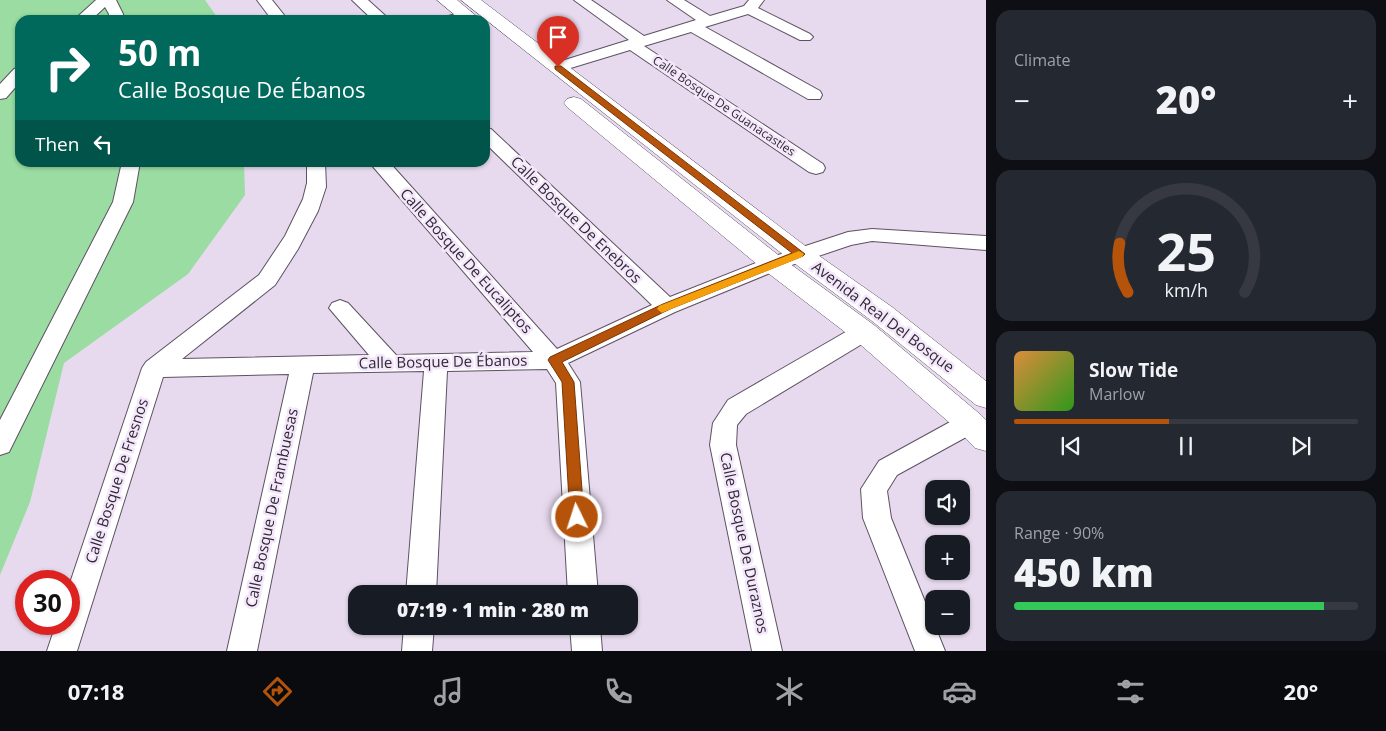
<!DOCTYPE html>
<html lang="en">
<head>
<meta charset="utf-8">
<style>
	:root { --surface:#171b24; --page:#242831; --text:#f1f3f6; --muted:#9ea1a6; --line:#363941; --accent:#b45309 }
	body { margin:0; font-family:"Open Sans",sans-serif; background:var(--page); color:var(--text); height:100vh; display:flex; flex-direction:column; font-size:19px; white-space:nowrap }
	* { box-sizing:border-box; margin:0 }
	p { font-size:16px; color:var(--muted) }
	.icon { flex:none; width:28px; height:28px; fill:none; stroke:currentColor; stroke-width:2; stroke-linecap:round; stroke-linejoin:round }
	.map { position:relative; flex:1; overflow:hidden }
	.drawer { display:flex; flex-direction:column; gap:10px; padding:10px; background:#0d0f14; width:400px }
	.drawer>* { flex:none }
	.top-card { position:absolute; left:15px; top:15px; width:475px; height:152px; border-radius:15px; box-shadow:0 1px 4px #0004; background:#00695c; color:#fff; overflow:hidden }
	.fabs { position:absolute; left:925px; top:480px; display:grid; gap:10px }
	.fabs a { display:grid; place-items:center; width:45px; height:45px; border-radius:10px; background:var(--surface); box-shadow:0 1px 4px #0004; font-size:25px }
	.speed { position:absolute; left:15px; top:570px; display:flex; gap:10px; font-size:25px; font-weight:700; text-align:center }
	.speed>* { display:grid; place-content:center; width:65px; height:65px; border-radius:50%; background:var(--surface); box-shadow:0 1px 4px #0004; line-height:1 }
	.speed .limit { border:8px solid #d22; background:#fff; color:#111 }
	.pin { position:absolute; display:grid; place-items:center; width:42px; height:42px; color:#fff; margin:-51px -21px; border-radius:50% 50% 50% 0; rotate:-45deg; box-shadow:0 0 5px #0007 }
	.pin .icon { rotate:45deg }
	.me { position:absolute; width:55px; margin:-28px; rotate:356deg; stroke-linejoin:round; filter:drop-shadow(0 0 4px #0008) }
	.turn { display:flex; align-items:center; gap:18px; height:105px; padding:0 20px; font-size:22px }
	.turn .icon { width:65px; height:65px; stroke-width:2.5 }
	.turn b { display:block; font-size:35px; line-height:42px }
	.then { display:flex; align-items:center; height:48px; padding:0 20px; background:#0003; gap:10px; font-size:19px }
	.big { font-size:38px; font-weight:800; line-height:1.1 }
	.drawer .widget { flex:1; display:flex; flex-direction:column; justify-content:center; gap:8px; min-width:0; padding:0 18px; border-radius:15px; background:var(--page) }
	.drawer .dial { align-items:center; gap:0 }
	.dial svg { height:130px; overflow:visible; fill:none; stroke:var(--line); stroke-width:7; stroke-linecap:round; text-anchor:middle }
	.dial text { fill:var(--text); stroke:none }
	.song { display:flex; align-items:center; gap:15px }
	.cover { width:60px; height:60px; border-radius:8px; background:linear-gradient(135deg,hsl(30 70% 55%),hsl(110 70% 35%)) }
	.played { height:5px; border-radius:2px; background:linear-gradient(90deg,var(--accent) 45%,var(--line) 45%) }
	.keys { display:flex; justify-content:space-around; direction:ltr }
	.heat { display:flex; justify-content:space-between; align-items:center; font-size:28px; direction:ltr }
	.charge { height:8px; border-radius:4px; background:linear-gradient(90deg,#34c759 90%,var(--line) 0) }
	.trip { position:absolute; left:348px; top:585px; width:290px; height:50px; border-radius:15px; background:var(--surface); box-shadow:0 1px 4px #0004; font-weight:800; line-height:50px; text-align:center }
	.tabs { display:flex; height:80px; justify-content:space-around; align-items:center; background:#090b0e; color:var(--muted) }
	.tabs .icon { width:35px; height:35px }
	.tabs .current { color:var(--accent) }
	.tabs b { font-size:22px; color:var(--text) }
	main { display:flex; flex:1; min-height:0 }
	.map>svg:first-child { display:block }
</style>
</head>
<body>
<main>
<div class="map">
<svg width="986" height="651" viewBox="0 0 986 651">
	<rect width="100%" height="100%" fill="#e7daee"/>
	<path fill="#9adca2" d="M0,0H205L219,20H20V162L244,163L245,195L188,274L64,363L30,502L0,575Z"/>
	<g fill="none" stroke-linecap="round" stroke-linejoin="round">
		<g stroke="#5d5263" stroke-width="2">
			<path id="street" d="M96,0H116L123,14L124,20H108L109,14L105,7L91,20H74Z
				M257,0H272L288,20H272Z
				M352,0H368L390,20H373Z
				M574,0H591L644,36L696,20L667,0H684L710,16L744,6L749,0H764L758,8L810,34L813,37L810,40H800L748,14L705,27L820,91L822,95L820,99H808L691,32L644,46L823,164L825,168L823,172L816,174L809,172L630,50L564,70H552L550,67L552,64L629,40Z
				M466,11L471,12L473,15L471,18L442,20L445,17Z
				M20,67V82L6,98L0,99V84L14,69Z
				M485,128L491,129L670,297L766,259L848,232L872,229L986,236V250L872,241L851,245L780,269L675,312L568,363L580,382L598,594H568L556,383L547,369L447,371L436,594H406L424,371L313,373L257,651H227L289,374L163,377L77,651H47L56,624H69V586L142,368L146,362L259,275L285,236L303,199L307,183V162H325L326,187L318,211L298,249L275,285L182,359L369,355L329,308L332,303L340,300L348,303L396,355L533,352L369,162H389L557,349L652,305L485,143Z
				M122,162H140L133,202L9,452L0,455V420L113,202Z
				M864,324L872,326L875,332L872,338L746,414L737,425L736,445L782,651H752L710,445L713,423L728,400L856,326Z
				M970,413L979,416L982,423L979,430L897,475L887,491L891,518L945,651H915L863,518L861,489L879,461L961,416Z
				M404,626H434L432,651H402Z
				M570,626H600L602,651H572Z"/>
		</g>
		<g stroke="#5d5263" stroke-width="1">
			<path id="secondary" d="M437,0H457L481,20H461Z
				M461,0H481L808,248L892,307L986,381V408L976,405L872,321L790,260Z
				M574,97L581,99L782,258L874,325L981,415L986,420V451L975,448L959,431L854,339L764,270L567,107L564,103L567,99Z"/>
		</g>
		<use href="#street" fill="#fff" fill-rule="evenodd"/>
		<use href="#secondary" fill="#fff" fill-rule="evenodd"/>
	</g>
	<path fill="#b45309" stroke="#753606" d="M555,66H561L805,254L803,256L670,309L562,362L574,382L584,517L582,521L577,522L572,521L570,517L562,382L548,360L550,357L663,304L792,253L555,69Z"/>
	<path fill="#f59e0b" d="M799,251L804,254L802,257L666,311L662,313L657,309L659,306Z"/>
	<g text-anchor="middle" stroke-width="5" stroke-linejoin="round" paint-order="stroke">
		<g font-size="12" fill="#2f2a32" stroke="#f4e7fc">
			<text transform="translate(724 106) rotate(34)" y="4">Calle Bosque De Guanacastles</text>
		</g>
		<g font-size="15" fill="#2f2a32" stroke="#f4e7fc">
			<text transform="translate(576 220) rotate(44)" y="5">Calle Bosque De Enebros</text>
			<text transform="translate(466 261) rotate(48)" y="5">Calle Bosque De Eucaliptos</text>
			<text transform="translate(883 317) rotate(37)" y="5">Avenida Real Del Bosque</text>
			<text transform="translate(443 362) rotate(-1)" y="5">Calle Bosque De Ébanos</text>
			<text transform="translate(117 481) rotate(-72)" y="5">Calle Bosque De Fresnos</text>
			<text transform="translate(272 508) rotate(-78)" y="5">Calle Bosque De Frambuesas</text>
			<text transform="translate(744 543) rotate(78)" y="5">Calle Bosque De Duraznos</text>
		</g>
	</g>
</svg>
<div class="fabs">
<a><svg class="icon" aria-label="sound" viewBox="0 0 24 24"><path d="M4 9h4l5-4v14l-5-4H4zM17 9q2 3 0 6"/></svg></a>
<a>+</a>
<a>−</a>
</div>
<div class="speed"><div class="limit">30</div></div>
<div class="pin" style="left:558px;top:67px;background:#d93025"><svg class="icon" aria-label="arrive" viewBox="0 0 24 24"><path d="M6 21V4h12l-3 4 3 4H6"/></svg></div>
<svg class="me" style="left:577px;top:517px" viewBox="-20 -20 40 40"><circle r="17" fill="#b45309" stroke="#fff" stroke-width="3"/><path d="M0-11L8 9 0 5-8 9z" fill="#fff"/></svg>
<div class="trip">07:19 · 1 min · 280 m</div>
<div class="top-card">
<div class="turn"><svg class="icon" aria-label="right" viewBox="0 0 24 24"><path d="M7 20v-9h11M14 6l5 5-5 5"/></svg><div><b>50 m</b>Calle Bosque De Ébanos</div></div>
<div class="then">Then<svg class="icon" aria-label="left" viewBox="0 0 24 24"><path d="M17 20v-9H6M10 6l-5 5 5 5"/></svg></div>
</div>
</div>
<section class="drawer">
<div class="widget"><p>Climate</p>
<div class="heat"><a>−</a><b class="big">20°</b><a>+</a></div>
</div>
<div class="widget dial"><svg viewBox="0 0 100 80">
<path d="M14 69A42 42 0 1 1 86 69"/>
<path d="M14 69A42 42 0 0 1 9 39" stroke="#b45309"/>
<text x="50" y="56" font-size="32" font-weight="700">25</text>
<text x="50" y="72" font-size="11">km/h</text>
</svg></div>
<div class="widget">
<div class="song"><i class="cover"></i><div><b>Slow Tide</b><p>Marlow</p></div></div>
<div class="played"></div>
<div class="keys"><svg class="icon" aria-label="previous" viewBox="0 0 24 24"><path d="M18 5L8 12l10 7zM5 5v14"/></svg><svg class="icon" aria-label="pause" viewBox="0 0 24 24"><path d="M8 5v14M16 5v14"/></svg><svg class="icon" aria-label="next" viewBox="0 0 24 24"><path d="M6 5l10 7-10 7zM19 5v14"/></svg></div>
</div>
<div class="widget"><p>Range · 90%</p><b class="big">450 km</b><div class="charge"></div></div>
</section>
</main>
<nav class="tabs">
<b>07:18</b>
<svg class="icon current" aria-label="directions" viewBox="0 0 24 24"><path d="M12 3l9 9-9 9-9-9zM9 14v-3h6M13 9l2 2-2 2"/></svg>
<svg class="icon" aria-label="music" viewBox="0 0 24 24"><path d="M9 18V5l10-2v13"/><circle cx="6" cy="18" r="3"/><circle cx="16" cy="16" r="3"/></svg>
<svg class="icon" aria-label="phone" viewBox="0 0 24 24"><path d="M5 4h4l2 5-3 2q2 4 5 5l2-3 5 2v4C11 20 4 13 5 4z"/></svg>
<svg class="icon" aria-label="climate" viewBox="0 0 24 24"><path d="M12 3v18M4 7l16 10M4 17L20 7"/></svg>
<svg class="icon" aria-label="car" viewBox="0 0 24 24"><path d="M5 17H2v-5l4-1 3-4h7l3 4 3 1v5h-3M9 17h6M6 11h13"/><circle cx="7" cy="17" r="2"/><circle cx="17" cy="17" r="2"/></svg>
<svg class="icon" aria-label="filters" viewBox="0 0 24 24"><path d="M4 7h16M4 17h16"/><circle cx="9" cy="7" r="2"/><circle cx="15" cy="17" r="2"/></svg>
<b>20°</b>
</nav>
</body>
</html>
